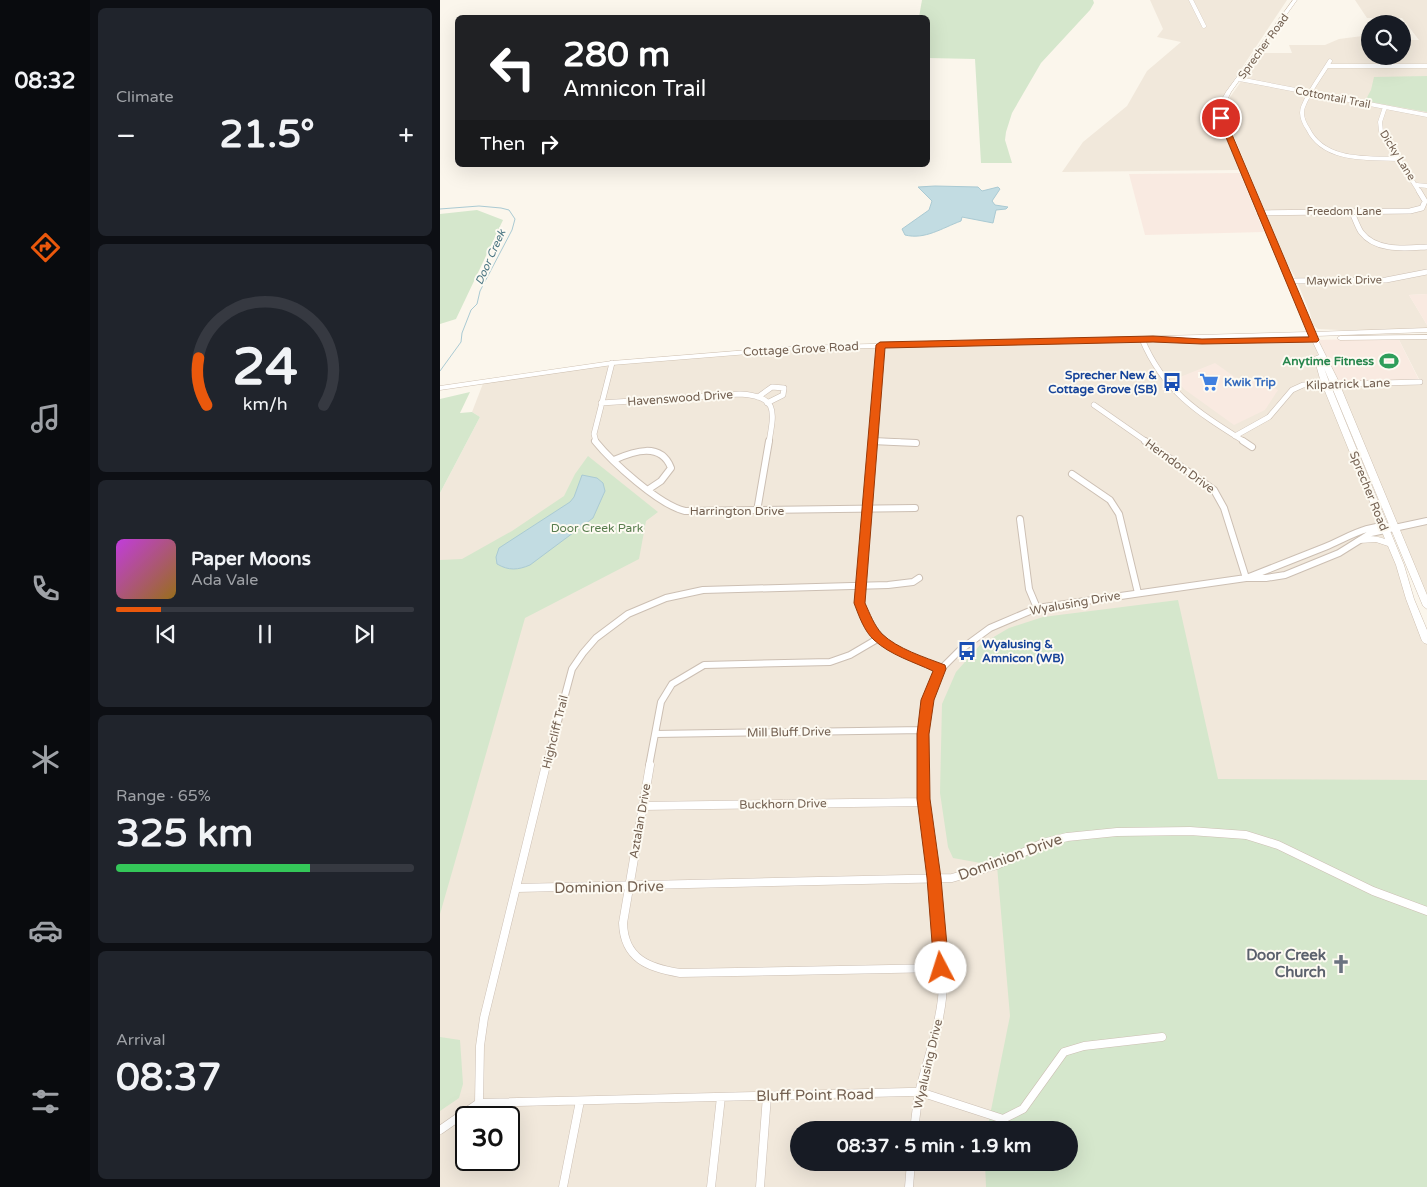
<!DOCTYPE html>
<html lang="en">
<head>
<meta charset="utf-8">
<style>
	:root { --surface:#171b24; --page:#20242c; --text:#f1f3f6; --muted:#9ea1a6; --line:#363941; --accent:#ea580c }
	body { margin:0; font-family:"Varela Round",sans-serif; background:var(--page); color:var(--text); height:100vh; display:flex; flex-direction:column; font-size:19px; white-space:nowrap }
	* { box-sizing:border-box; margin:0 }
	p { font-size:16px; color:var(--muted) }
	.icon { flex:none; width:28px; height:28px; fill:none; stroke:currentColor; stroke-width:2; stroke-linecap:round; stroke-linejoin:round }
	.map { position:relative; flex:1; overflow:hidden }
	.sheet { display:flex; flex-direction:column; gap:8px; padding:8px; background:#0d0f14; width:350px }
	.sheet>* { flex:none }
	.hud { position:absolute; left:15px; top:15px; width:475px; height:152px; border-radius:8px; box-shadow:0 5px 20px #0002; background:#202124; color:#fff; overflow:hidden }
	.tools { position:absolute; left:921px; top:15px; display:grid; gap:10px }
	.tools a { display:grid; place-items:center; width:50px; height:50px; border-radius:50%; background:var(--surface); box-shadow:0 5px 20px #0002; font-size:25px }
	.speed { position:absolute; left:15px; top:1106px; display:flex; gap:10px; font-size:25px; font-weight:700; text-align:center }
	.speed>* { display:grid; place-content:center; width:65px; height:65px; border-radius:50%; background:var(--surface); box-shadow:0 5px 20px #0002; line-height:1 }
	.speed .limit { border:2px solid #111; border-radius:8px; background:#fff; color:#111 }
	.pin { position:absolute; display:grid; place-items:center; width:42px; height:42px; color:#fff; margin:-21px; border:2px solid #fff; border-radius:50%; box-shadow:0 1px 5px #0007 }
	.me { position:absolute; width:55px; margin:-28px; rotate:355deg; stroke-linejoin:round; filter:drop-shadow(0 0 4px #0008) }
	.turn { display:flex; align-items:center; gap:18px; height:105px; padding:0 25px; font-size:22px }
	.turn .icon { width:65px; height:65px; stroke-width:2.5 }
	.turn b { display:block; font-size:35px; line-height:42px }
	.then { display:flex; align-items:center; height:48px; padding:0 25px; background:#0003; gap:10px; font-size:19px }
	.big { font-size:38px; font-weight:700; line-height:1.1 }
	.sheet .tile { flex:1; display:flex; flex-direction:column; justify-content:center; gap:8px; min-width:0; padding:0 18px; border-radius:8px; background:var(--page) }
	.sheet .dial { align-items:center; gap:0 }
	.dial svg { height:130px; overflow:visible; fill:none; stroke:var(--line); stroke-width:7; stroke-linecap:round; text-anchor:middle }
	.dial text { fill:var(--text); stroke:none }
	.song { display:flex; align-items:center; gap:15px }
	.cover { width:60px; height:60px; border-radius:8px; background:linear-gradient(135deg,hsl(290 70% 55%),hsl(40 70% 35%)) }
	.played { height:5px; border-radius:2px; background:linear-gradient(90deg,var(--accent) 15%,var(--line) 15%) }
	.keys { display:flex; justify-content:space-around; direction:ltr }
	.heat { display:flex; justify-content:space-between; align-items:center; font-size:28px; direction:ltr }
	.charge { height:8px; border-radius:4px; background:linear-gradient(90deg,#34c759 65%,var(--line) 0) }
	.trip { position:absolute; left:350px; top:1121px; width:288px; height:50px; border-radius:25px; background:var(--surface); box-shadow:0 5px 20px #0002; font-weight:700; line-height:50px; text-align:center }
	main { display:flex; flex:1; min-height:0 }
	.tab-bar { display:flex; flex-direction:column; width:90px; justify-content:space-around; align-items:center; background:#090b0e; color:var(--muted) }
	.tab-bar .icon { width:35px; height:35px }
	.tab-bar .current { color:var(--accent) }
	.tab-bar b { font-size:22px; color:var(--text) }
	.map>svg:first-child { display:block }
</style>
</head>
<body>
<main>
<nav class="tab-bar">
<b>08:32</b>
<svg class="icon current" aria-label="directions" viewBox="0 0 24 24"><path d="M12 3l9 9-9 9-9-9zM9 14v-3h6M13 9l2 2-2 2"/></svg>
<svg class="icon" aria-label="music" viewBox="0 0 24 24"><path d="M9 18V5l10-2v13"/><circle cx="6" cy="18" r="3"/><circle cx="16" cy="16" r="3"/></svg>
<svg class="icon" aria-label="phone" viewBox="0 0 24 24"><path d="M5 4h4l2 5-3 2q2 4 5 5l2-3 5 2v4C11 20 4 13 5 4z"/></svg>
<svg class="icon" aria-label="climate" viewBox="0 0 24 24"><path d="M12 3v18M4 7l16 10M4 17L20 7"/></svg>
<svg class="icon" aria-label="car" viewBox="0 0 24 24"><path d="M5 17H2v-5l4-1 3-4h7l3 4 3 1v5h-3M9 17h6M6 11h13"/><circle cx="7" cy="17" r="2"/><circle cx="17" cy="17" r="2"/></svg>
<svg class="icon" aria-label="filters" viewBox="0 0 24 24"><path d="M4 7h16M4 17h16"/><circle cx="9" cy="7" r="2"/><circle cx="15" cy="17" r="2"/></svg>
</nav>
<section class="sheet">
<div class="tile"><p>Climate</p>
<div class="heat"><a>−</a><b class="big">21.5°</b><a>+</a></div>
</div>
<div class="tile dial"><svg viewBox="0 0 100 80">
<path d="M14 69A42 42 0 1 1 86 69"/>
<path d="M14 69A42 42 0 0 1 9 40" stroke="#ea580c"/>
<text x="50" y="56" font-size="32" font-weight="700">24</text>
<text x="50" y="72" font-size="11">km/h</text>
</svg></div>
<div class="tile">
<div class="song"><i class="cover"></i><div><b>Paper Moons</b><p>Ada Vale</p></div></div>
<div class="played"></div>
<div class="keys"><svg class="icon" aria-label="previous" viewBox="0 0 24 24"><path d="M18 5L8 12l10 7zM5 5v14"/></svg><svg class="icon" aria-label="pause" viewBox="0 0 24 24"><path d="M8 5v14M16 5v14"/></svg><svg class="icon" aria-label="next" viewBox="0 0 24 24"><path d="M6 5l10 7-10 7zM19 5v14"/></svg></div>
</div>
<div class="tile"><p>Range · 65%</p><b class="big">325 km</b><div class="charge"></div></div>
<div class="tile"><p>Arrival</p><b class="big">08:37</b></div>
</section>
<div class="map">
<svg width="987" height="1187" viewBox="0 0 987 1187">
	<rect width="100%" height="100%" fill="#fbf6ec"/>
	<path fill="#f1e8db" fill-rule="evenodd" d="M710,0H847L778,104L777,115L799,170L622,172L643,142L687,106L707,71L741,42L717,37L723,29Z
		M915,0H987V294L969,295L987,325V330H899L878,329L873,325L870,313L855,277L845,260L786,117L788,100L821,53H852L849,45H885L899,39L930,35V56H962L963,40H979L962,18H927Z
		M987,337V606L895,383L980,381L958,338Z
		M723,339L762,341L874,340L884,379L987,641V1187H0V581L8,560H0V493L40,417L32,412L44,381L140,367L357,348ZM26,1118H69V1160H26ZM359,1130H629V1162H359Z"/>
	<path fill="#f9eae1" d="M800,173L824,232L705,235L689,174Z
		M987,294V325L969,295Z
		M958,338L980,382L895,383L874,340Z
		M775,363L802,382L814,378L838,390L825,410L794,425L744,389L735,379Z"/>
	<path fill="#d5e7cc" d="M482,0H653L654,3L650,10L601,63L572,113L566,132L565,140L572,163H541L535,59L488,58V18L479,17Z
		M987,76V112L925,101L931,90L934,77Z
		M37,210L63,220L16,319L0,324V214Z
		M30,392L20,413L32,412L40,417L0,493V399Z
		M148,456L218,512L206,521L199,559L85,618L0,914V560L22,559L72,531L124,496L135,474Z
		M738,600L778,779L987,780V1187H546L545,1163L629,1162V1130H547L570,1016L557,866L513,858L508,847L500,793L502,704L516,672L540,645L569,628L603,617Z
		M0,1037L20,1040L23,1084L19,1098L0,1111Z"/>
	<path fill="#c2dce2" stroke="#aacad3" d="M495,186L538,187L542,191L558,187L560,189L552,201L555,205L568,207L566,209L556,210L553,223L522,217L521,221C502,228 485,240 465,235L462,229L489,210L492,201L478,187Z
		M142,475L157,478L163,483L165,491L153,518L90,565C78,570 69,571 57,564L56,557L59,548L130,502L134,497Z"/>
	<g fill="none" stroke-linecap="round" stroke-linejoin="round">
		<path stroke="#aacad3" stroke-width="1" d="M0,209L39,206L61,208L69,210L75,219L72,230L40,291L37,304L31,310L22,333L21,342L0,371"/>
		<g stroke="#ccbfb3" stroke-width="4.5">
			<path id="street-far3" d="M751,0L764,26
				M890,61C881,76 869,91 863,107C860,115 864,123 868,129C884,162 928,158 960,159
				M887,66H987
				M799,79L987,115
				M945,107L940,122L941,131L980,193
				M977,185L987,186"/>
		</g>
		<g stroke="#ccbfb3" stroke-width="6">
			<path id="street-far2" d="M911,211C915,218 917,226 921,232C936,252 966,248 987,247
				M820,213L970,211L982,208L985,201L979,191
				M850,281L946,280L987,272
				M702,339C724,392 759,413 805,442
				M318,397L332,387L344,388L343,395L327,403
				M161,403L300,394C339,396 334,412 329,442
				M654,405L707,442
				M795,436L829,417L852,390L863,385L980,382
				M432,441L460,442
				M156,442L154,434L172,363
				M433,442L441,345"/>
		</g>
		<g stroke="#ccbfb3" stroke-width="8">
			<path id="street-far1" d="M155,441C172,462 219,505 245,511L475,508
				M432,441L476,443
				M433,441L419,603C437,646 459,652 500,669
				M705,441L774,490L784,508L806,578
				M803,441L812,447
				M174,460C194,451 221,442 231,468L221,481L209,489
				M632,474L670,500L679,514L698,593
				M317,511L329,441
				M580,519L589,589L597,608
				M809,577C834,567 860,557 885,547C909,537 928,523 955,527
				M215,734L483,730
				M106,766L132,669L143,653L156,638L188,614L226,598L263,590L448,585L473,582L479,578
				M209,766L221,702L232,684L264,665L390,662L410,655L439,638
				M482,766L485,717L491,693L500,670L520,650L550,628L597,608L806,578H826L845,575L899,553L931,533L987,521"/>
		</g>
		<g stroke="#ccbfb3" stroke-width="9">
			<path id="street" d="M210,765L183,923C184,959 209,968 240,973L501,968
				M202,806L484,802
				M77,888L512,878L557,865L603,843L627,837L677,832L750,831L806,835L838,845L933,891L987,911
				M39,1103L40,1046L44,1018L106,765
				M0,1130L39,1103L469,1092H480L563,1119L583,1109L624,1052L644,1046L722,1037
				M474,1130C476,1116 477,1102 480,1089C489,1053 503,1018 503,981C503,909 482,838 482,765
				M123,1187L140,1101
				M271,1187L281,1097
				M320,1187L327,1096
				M469,1187L471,1162"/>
		</g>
		<g stroke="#cec0b1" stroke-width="1">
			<path id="secondary" d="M853,0H857L791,92L785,104L784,119L874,332L987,328V332L876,336L897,378L987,595V609L983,606L884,368L888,379L964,565L974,599L987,630V644L984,643L982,641L966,599L956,565L948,546L936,542L919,543L915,540C922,534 936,536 945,539L880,379L874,357L879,355L870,336L357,350L172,365L0,390V386L172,361L357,346L868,332L778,119L779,104L786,92Z
				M987,335V339L900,340L897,338L900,336Z"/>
		</g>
		<use href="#street-far3" stroke="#fff" stroke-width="4"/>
		<use href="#street-far2" stroke="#fff" stroke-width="5"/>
		<use href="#street-far1" stroke="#fff" stroke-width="6"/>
		<use href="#street" stroke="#fff" stroke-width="8"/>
		<use href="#secondary" fill="#fff" fill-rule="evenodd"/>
	</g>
	<path fill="#ea580c" stroke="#983908" d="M781,116L785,118L879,340L877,342L762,344L713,342L445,348L425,603C430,614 434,625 442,634C458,649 484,657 505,665L506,669L494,700L489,734L490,799L501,878L509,968L506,973L501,975L496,973L494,968L487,878L477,799V734L481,700L493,671C474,662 450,655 434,640C424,631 419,616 414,603L436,345L440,342L713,336L762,339L869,337L778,118Z"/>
	<defs>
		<g id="stadium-bare" transform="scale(1.5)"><path d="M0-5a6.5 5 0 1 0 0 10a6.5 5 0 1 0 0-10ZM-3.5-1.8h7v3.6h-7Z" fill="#2e9e5b" stroke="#fdfaf2" stroke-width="2.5" paint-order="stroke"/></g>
		<g id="bus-bare" transform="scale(1.5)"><path d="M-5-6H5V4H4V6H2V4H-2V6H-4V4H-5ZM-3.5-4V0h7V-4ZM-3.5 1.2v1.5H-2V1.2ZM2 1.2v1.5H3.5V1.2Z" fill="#1a4fb4" stroke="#fdfaf2" stroke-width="2.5" paint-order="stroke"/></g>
		<g id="supermarket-bare" transform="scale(1.5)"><path d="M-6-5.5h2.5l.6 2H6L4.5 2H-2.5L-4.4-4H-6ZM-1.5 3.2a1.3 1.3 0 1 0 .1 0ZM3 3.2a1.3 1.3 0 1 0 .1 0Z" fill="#3f7fe0" stroke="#fdfaf2" stroke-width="2.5" paint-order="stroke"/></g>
		<g id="church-bare" transform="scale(1.5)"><path d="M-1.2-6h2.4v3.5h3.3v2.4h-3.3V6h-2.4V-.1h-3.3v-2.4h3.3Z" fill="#6b7280" stroke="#fdfaf2" stroke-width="2.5" paint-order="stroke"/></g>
	</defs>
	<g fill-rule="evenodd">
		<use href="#stadium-bare" x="949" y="361"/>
		<use href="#bus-bare" x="732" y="382"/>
		<use href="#supermarket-bare" x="769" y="382"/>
		<use href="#bus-bare" x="527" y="651"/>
		<use href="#church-bare" x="901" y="964"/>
	</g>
	<g text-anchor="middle" stroke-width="4" stroke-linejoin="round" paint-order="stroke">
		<g font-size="11" fill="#736051" stroke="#fdfaf2">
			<text transform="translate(823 46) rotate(-54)" y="4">Sprecher Road</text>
			<text transform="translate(893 97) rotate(11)" y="4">Cottontail Trail</text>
			<text transform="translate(958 155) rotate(58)" y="4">Dicky Lane</text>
			<text x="904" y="215">Freedom Lane</text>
			<text transform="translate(904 280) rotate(-1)" y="4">Maywick Drive</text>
		</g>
		<g font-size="11" font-style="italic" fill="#4d7784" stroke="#fdfaf2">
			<text transform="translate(50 257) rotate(-66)" y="4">Door Creek</text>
		</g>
		<g font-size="12" fill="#736051" stroke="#fdfaf2">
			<text transform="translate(361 349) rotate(-3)" y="4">Cottage Grove Road</text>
			<text transform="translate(908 384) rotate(-2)" y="4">Kilpatrick Lane</text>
			<text transform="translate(240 398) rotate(-4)" y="4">Havenswood Drive</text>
			<text transform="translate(740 466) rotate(36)" y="4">Herndon Drive</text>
			<text transform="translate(929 491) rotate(68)" y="4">Sprecher Road</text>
			<text x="297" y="515">Harrington Drive</text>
			<text transform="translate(635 603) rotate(-10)" y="4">Wyalusing Drive</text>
			<text transform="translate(115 732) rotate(-76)" y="4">Highcliff Trail</text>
			<text transform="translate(349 732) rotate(-1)" y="4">Mill Bluff Drive</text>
			<text transform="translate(343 804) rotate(-1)" y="4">Buckhorn Drive</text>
			<text transform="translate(200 821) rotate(-80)" y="4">Aztalan Drive</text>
			<text transform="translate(488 1064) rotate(-77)" y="4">Wyalusing Drive</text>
		</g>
		<g font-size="12" font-weight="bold" fill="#27864d" stroke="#fdfaf2" text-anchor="end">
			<text x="934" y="365">Anytime Fitness</text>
		</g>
		<g font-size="12" font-weight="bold" fill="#164399" stroke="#fdfaf2" text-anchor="end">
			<text x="717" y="379">Sprecher New &amp;<tspan x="717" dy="14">Cottage Grove (SB)</tspan></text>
			<text x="542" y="648" text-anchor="start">Wyalusing &amp;<tspan x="542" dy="14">Amnicon (WB)</tspan></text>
		</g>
		<g font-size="12" font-weight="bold" fill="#366cbe" stroke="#fdfaf2" text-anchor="start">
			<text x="784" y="386">Kwik Trip</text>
		</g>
		<g font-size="12" fill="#587d4e" stroke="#fdfaf2">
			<text x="157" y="532">Door Creek Park</text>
		</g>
		<g font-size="15" fill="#736051" stroke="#fdfaf2">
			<text transform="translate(570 857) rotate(-20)" y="5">Dominion Drive</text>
			<text transform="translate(169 887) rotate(-1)" y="5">Dominion Drive</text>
			<text transform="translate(375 1095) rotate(-1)" y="5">Bluff Point Road</text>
		</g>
		<g font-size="15" font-weight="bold" fill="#5b616d" stroke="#fdfaf2" text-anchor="end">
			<text x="886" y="960">Door Creek<tspan x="886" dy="17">Church</tspan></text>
		</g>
	</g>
</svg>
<div class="tools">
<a><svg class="icon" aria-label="search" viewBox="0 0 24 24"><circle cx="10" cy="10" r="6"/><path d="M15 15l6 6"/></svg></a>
</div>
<div class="speed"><div class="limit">30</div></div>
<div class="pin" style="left:781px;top:118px;background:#d93025"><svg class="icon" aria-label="arrive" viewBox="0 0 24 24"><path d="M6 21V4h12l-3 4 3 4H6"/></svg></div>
<svg class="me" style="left:501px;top:968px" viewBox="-20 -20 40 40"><circle r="19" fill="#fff"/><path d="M0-13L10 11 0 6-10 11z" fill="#ea580c"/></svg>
<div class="trip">08:37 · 5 min · 1.9 km</div>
<div class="hud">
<div class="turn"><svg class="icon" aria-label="left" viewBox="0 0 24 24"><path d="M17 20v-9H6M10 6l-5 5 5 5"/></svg><div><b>280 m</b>Amnicon Trail</div></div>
<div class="then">Then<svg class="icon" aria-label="right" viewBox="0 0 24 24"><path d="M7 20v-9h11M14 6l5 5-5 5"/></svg></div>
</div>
</div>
</main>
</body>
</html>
